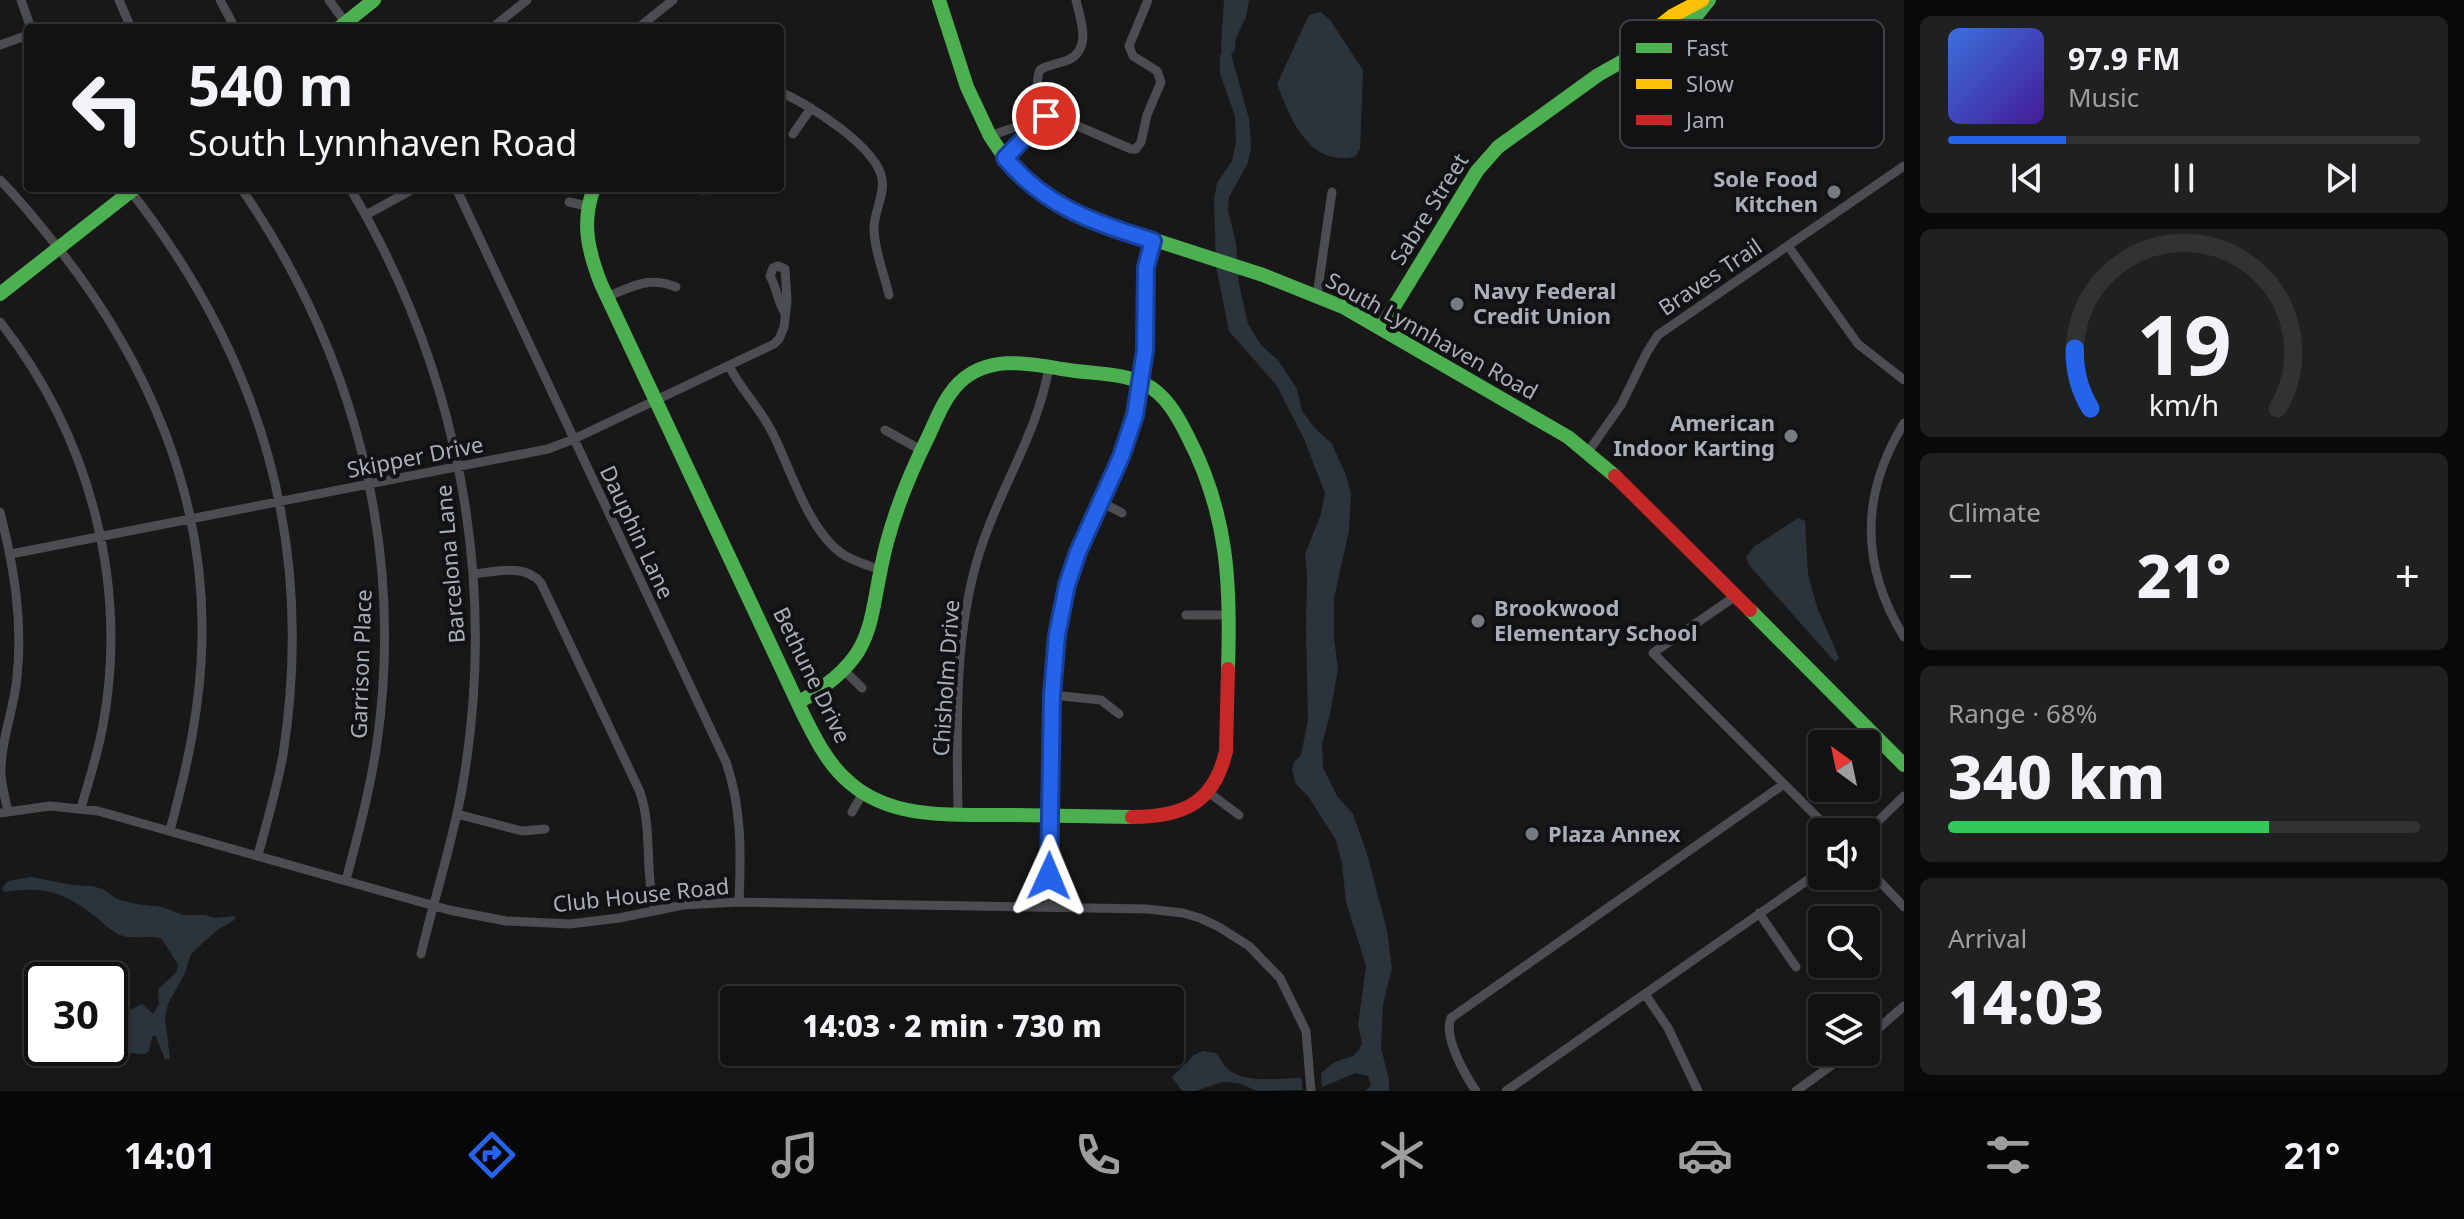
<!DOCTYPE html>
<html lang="en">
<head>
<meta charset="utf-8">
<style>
	:root { --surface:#121212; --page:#1f2020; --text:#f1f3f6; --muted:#9c9e9f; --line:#313232; --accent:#2563eb }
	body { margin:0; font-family:"Noto Sans",sans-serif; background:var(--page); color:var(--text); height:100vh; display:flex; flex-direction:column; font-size:30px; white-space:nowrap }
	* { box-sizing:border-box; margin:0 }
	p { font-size:26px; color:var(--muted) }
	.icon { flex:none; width:44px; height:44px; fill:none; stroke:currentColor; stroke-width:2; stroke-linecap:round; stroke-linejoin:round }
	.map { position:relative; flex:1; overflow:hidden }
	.panel { display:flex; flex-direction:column; gap:16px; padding:16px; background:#0a0a0a; width:560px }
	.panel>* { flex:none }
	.banner { position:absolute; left:24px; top:24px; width:760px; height:168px; border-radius:8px; box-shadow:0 2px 6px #0004,0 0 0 2px var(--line); background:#121212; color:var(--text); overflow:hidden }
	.needle { width:52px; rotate:327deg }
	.buttons { position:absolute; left:1808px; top:730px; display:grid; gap:16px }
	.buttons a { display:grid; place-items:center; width:72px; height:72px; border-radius:8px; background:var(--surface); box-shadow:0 2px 6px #0004,0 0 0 2px var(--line); font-size:40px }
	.speed { position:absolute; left:24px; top:962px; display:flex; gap:16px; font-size:40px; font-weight:700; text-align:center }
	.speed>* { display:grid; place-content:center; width:104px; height:104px; border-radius:50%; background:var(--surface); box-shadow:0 2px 6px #0004,0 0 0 2px var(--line); line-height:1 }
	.speed .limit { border:4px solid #111; border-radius:12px; background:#fff; color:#111 }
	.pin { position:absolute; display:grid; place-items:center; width:68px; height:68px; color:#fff; margin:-34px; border:4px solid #fff; border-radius:50%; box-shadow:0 2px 8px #0007 }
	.me { position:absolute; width:88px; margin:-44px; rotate:1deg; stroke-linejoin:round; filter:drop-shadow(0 0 6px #0008) }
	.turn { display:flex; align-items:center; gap:28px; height:168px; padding:0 32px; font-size:36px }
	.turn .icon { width:104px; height:104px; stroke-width:2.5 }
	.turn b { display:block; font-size:56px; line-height:68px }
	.big { font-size:60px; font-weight:800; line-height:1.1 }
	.panel .tile { flex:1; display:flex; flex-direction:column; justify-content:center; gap:12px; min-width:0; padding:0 28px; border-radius:12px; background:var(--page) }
	.panel .dial { align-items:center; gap:0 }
	.dial svg { height:208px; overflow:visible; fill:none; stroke:var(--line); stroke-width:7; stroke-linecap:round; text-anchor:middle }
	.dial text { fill:var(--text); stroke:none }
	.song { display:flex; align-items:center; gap:24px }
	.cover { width:96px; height:96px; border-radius:12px; background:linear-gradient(135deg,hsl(220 70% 55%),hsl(260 70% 35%)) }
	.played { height:8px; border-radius:4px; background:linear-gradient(90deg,var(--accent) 25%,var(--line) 25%) }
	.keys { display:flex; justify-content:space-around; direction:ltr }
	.heat { display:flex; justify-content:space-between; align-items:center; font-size:44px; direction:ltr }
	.charge { height:12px; border-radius:6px; background:linear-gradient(90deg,#34c759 68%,var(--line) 0) }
	.trip { position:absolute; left:720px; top:986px; width:464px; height:80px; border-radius:8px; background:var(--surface); box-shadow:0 2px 6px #0004,0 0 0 2px var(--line); font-weight:800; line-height:80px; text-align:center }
	.dock { display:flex; height:128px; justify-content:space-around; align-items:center; background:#070707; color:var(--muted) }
	.dock .icon { width:56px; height:56px }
	.dock .selected { color:var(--accent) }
	.dock b { font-size:36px; color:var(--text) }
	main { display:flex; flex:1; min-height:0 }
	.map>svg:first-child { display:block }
</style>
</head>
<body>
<main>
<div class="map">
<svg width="1904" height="1091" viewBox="0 0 1904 1091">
	<rect width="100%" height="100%" fill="#181818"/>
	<path fill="#2b343a" d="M1237,0H1249L1246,17L1230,50L1249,119L1251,147L1248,163L1229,197L1228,210L1236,243L1239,284L1248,324L1261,345L1278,360L1297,389L1302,411L1314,427L1332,444L1346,475L1351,494L1349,531L1334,598V638L1338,669L1330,714L1322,744L1323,768L1337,796L1353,814L1368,857L1387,931L1392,968L1383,1004L1381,1048L1389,1079V1091H1365L1371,1086L1368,1076L1356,1073L1322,1087L1321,1073L1335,1062L1353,1056L1359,1050L1362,1043L1358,1025L1366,966L1346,902L1342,864L1336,840L1308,796L1296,784L1292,770L1294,762L1301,755L1308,720L1306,630L1307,574L1305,554L1321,514L1325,493L1304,439L1277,386L1229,331L1216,266L1214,199L1217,183L1232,161L1236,143L1235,116L1220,74V56L1236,10Z
		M1321,12L1330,20L1363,70L1360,149L1355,157C1308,166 1291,120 1277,84L1309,15Z
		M1798,518L1805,521L1808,574L1817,607L1839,658L1835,662L1749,565L1746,557L1755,546Z
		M31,877L73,885L92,886L103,889L117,899L136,904L162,907L183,915H205L215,918L234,916L236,919L216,931L191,954L184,975L168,1004L165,1017L170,1059H165L155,1035L152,1037L149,1051L145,1054C133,1054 123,1050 110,1055C101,1059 97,1067 86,1069L85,1056L87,1048H110V1027L129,1010L142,1004L153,1014L159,1004L158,989L176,973L178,965L162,939C149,934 132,941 118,934C107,928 98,918 88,911C58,889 38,887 4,892L2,888L8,881Z
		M1203,1051L1216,1053C1221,1058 1223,1065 1228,1069C1244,1084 1280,1078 1300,1078L1302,1080V1090L1258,1091L1238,1083L1222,1082L1196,1091H1182L1172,1077L1194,1055Z"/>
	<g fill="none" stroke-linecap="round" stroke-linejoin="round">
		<path stroke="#2b343a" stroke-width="14" d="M1228,48L1231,0"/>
		<path stroke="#4c4d51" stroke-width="9" d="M21,0L31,28
			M119,0L131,28
			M220,0L235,28
			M329,0L348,26
			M1076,0C1080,18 1092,47 1070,59C1060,64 1049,64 1040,70C1033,84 1042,104 1052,115L1131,149H1136L1141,142L1147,115L1161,82L1157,71L1133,56L1129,46L1148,0
			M492,28L527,0
			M638,28L673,0
			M0,45L28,35
			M780,92C809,104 877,147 882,179C885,195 874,211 874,228C874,249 884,274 889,295
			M793,134L811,108
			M990,136L1043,117
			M1005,158L1049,112
			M0,180C22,202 40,225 59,249C147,361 205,494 202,639C201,705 187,768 170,830
			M128,188C261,356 316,542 283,755C277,788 267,822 258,855
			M241,188C354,352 405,545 377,743C370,790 358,835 346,880
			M350,188C458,370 499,580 462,789C452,845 434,899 421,954
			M456,188L726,762C742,808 741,854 739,902
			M689,188L704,190
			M569,202L587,206
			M366,215L415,188
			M1788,246L1858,344L1904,380
			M1317,295L1332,192
			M607,297C633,286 648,276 676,287
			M0,322C89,435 129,582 103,725C98,753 89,780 81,808
			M729,366C741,390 761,409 773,434C791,470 808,529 841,553C852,561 867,565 881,570
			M1904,423C1860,495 1860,565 1904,637
			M885,430L921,450
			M1588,452L1621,405L1647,352L1658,335L1904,166
			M1101,502L1122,513
			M0,512C14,567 23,620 17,677C14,710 0,742 1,775C2,787 5,799 8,811
			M11,554L548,449L574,439L774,344L779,339L784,327L787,301L785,269L778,266L773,268L770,276C777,288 777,301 785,313
			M473,574C496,572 525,563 541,583L640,792C653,831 644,870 655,909
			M1737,595L1653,653L1832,832
			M1186,615H1228
			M845,671L862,688
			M1052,695L1101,700L1119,714
			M1208,792L1239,815
			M852,812L863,793
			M0,813L50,806L98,811L449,910L506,921L570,924L619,918L683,905L739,902L1147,909L1183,913L1200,918L1219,927L1249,946L1280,978L1306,1031L1311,1091
			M457,814L522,831L545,829
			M958,814C957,728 953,638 979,554C999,488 1037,436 1049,367
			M1866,833L1904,796
			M1866,867L1904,907
			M1049,907L1052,695L1057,635L1067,585L1078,552L1121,457L1135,415L1145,350L1146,267L1153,241
			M1759,913L1796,967
			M1645,994L1668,1028L1698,1091
			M1866,1039L1904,1006
			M1476,1091C1465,1075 1443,1037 1451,1018L1784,784
			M1506,1091L1822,870
			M1796,1091L1850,1052"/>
		<path stroke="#4caf50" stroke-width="14" d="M939,0L967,87L990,136L1007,161L1026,181L1048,197L1096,221L1263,275L1343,307L1568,437L1615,476
			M339,28L374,0
			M594,188C581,222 588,251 601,284L802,712C815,738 828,765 850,783C895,822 960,814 1015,815C1054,816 1093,816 1132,817
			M0,294L135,188
			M1381,328L1477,171L1498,147L1598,75L1653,44L1697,15L1709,0
			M1750,610L1904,765
			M799,702C882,655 866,622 887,542C897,505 912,469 929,435C937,417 945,397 959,383C988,355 1027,363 1062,369C1089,374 1121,372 1145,384C1165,394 1177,415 1187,435C1228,513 1231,583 1228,669"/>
		<path stroke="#ffc107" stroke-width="14" d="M1627,52L1672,16L1702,0"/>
		<path stroke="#c62828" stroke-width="14" d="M1615,476L1750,610
			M1132,817C1182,817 1214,804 1226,751L1228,669"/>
	</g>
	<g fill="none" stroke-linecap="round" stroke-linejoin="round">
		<g stroke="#184099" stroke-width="20">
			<path id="route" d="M1046,116L1005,158C1047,208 1094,222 1153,241L1146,267L1145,350L1135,415L1121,457L1078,552L1067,585L1057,635L1052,695L1049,876"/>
		</g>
		<use href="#route" stroke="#2563eb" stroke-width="14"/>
	</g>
	<g fill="#767a81" stroke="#121214" stroke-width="3">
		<circle cx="1834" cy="192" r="8"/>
		<circle cx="1457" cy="304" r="8"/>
		<circle cx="1791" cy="436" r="8"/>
		<circle cx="1478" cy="621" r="8"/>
		<circle cx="1532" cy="834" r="8"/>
	</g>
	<g text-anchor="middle" stroke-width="8" stroke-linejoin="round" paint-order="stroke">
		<g font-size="22" font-weight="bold" fill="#a9afb9" stroke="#121214" text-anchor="start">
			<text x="1818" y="187" text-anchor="end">Sole Food<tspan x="1818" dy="25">Kitchen</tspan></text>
			<text x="1473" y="299">Navy Federal<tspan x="1473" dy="25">Credit Union</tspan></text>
			<text x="1775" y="431" text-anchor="end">American<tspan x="1775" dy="25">Indoor Karting</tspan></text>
			<text x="1494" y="616">Brookwood<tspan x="1494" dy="25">Elementary School</tspan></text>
			<text x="1548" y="842">Plaza Annex</text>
		</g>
		<g font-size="22" fill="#a9afb9" stroke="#121214">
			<text transform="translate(1429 209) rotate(-58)" y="8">Sabre Street</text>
			<text transform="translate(1710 277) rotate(-34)" y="8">Braves Trail</text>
			<text transform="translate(1432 336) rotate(29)" y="8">South Lynnhaven Road</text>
			<text transform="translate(415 457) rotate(-11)" y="8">Skipper Drive</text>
			<text transform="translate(637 532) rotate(65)" y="8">Dauphin Lane</text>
			<text transform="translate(450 564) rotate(-95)" y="8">Barcelona Lane</text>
			<text transform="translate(361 664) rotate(-88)" y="8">Garrison Place</text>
			<text transform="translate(812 675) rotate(64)" y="8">Bethune Drive</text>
			<text transform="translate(946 678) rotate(-86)" y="8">Chisholm Drive</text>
			<text transform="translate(641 895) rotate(-6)" y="8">Club House Road</text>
		</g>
	</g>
	<rect x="1620" y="20" width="264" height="128" rx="12" fill="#121214" stroke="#3f4146" stroke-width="2"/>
	<rect x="1636" y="43" width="36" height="10" fill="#4caf50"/>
	<rect x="1636" y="79" width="36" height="10" fill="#ffc107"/>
	<rect x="1636" y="115" width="36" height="10" fill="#c62828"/>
	<g font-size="22" fill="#a9afb9">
		<text x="1686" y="56">Fast</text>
		<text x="1686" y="92">Slow</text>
		<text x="1686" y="128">Jam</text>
	</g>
</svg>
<div class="buttons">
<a><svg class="needle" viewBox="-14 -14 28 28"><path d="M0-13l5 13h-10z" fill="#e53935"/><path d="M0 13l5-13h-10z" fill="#9c9e9f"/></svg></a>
<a><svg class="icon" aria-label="sound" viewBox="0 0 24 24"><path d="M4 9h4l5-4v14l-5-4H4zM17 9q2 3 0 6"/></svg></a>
<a><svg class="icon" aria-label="search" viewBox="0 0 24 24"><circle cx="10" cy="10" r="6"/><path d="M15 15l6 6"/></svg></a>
<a><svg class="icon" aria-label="layers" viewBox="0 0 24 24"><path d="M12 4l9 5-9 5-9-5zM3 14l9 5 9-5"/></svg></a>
</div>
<div class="speed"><div class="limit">30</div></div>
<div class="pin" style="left:1046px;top:116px;background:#d93025"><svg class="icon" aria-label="arrive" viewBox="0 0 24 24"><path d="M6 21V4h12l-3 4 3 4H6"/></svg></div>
<svg class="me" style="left:1049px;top:876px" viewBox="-20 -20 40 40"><path d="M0-17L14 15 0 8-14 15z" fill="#2563eb" stroke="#fff" stroke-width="4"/></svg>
<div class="trip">14:03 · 2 min · 730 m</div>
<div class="banner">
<div class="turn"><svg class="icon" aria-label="left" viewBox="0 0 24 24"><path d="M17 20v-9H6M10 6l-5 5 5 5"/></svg><div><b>540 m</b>South Lynnhaven Road</div></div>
</div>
</div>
<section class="panel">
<div class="tile">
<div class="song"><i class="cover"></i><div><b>97.9 FM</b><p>Music</p></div></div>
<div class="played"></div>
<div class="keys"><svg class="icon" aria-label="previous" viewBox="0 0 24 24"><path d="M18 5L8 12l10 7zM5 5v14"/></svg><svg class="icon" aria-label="pause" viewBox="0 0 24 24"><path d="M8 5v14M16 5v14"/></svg><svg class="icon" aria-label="next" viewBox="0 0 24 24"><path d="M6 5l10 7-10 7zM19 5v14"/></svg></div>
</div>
<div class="tile dial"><svg viewBox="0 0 100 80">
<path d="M14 69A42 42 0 1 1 86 69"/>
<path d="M14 69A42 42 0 0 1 8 46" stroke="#2563eb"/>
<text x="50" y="56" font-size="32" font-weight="700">19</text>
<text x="50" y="72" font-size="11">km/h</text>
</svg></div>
<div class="tile"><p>Climate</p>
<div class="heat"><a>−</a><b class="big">21°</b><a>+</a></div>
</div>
<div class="tile"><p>Range · 68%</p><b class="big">340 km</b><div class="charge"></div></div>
<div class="tile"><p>Arrival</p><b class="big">14:03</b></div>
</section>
</main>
<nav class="dock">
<b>14:01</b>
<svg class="icon selected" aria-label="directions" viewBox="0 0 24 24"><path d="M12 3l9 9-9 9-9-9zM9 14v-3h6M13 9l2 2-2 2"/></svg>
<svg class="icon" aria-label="music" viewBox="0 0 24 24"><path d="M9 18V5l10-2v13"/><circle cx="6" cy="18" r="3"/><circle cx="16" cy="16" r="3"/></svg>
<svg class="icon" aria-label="phone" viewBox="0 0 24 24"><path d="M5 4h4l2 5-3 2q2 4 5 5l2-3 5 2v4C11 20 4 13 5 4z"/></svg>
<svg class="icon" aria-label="climate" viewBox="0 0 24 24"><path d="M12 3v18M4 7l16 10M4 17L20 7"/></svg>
<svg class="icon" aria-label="car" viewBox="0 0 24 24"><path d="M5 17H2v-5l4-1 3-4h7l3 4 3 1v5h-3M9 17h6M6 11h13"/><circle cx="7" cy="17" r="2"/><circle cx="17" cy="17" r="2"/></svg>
<svg class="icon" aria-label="filters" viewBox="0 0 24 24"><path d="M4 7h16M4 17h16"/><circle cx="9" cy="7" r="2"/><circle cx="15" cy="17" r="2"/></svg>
<b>21°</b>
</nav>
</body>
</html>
